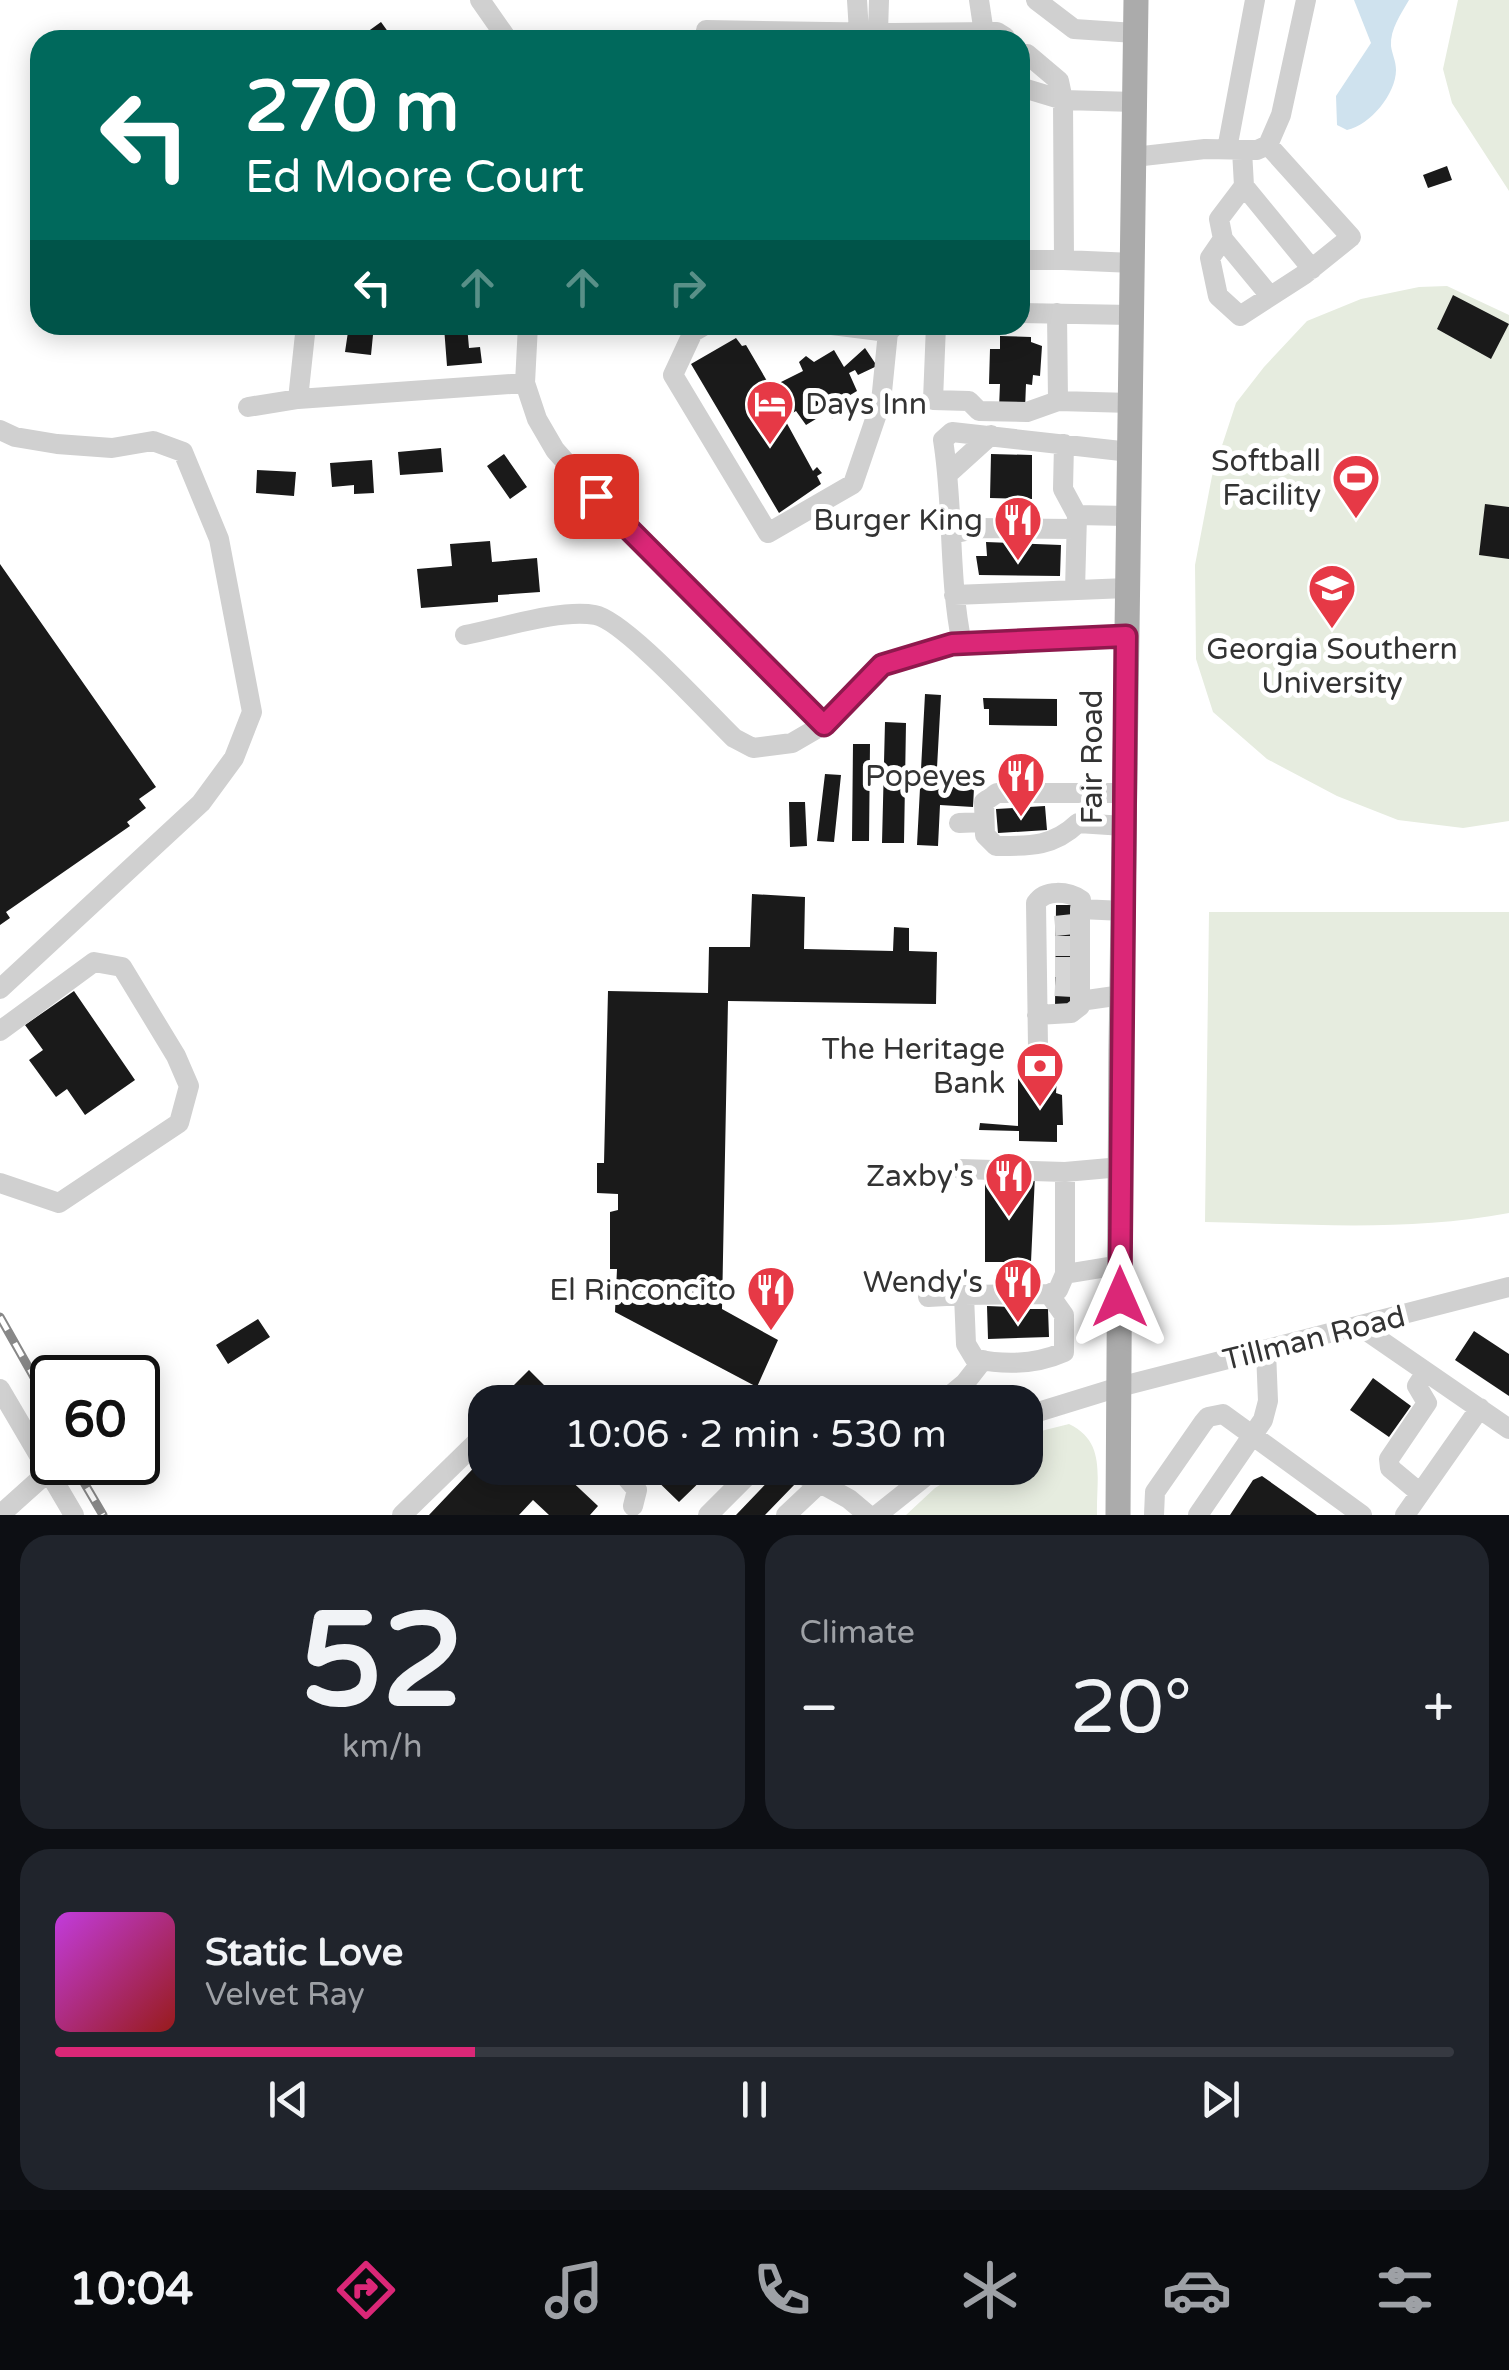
<!DOCTYPE html>
<html lang="en">
<head>
<meta charset="utf-8">
<style>
	:root { --surface:#171b24; --page:#20242c; --text:#f1f3f6; --muted:#9ea1a6; --line:#363941; --accent:#db2777 }
	body { margin:0; font-family:"Varela Round",sans-serif; background:var(--page); color:var(--text); height:100vh; display:flex; flex-direction:column; font-size:38px; white-space:nowrap }
	* { box-sizing:border-box; margin:0 }
	p { font-size:32px; color:var(--muted) }
	.icon { flex:none; width:55px; height:55px; fill:none; stroke:currentColor; stroke-width:2; stroke-linecap:round; stroke-linejoin:round }
	.map { position:relative; height:1515px; overflow:hidden }
	.sheet { display:flex; flex-direction:column; gap:20px; padding:20px; background:#0d0f14; flex:1 }
	.sheet>* { flex:none }
	.hud { position:absolute; left:30px; top:30px; width:1000px; height:305px; border-radius:30px; box-shadow:0 5px 25px #0003; background:#00695c; color:#fff; overflow:hidden }
	.speed { position:absolute; left:30px; top:1355px; display:flex; gap:20px; font-size:50px; font-weight:700; text-align:center }
	.speed>* { display:grid; place-content:center; width:130px; height:130px; border-radius:50%; background:var(--surface); box-shadow:0 5px 25px #0003; line-height:1 }
	.speed .limit { border:5px solid #111; border-radius:15px; background:#fff; color:#111 }
	.pin { position:absolute; display:grid; place-items:center; width:85px; height:85px; color:#fff; margin:-42px; border-radius:20px; box-shadow:0 5px 15px #0006 }
	.me { position:absolute; width:110px; margin:-55px; rotate:0deg; stroke-linejoin:round; filter:drop-shadow(0 0 8px #0008) }
	.turn { display:flex; align-items:center; gap:35px; height:210px; padding:0 50px; font-size:45px }
	.turn .icon { width:130px; height:130px; stroke-width:2.5 }
	.turn b { display:block; font-size:70px; line-height:85px }
	.lanes { display:flex; align-items:center; height:95px; padding:0 50px; background:#0003; justify-content:center; gap:50px; direction:ltr }
	.lanes .off { opacity:.35 }
	.big { font-size:75px; font-weight:600; line-height:1.1 }
	.sheet .card { flex:1; display:flex; flex-direction:column; justify-content:center; gap:15px; min-width:0; padding:0 35px; border-radius:30px; background:var(--page) }
	.sheet .dial { align-items:center; gap:0 }
	.dial b { font-size:130px; line-height:1 }
	.song { display:flex; align-items:center; gap:30px }
	.cover { width:120px; height:120px; border-radius:15px; background:linear-gradient(135deg,hsl(290 70% 55%),hsl(0 70% 35%)) }
	.played { height:10px; border-radius:5px; background:linear-gradient(90deg,var(--accent) 30%,var(--line) 30%) }
	.keys { display:flex; justify-content:space-around; direction:ltr }
	.heat { display:flex; justify-content:space-between; align-items:center; font-size:55px; direction:ltr }
	.sheet .tiles { flex:1; display:grid; gap:20px; grid-template-columns:1fr 1fr }
	.card:last-child { grid-column:span 2 }
	.trip { position:absolute; left:468px; top:1385px; width:575px; height:100px; border-radius:30px; background:var(--surface); box-shadow:0 5px 25px #0003; font-weight:600; line-height:100px; text-align:center }
	.menu { display:flex; height:160px; justify-content:space-around; align-items:center; background:#090b0e; color:var(--muted) }
	.menu .icon { width:70px; height:70px }
	.menu .current { color:var(--accent) }
	.menu b { font-size:45px; color:var(--text) }
	.map>svg:first-child { display:block }
</style>
</head>
<body>
<div class="map">
<svg width="1509" height="1515" viewBox="0 0 1509 1515">
	<rect width="100%" height="100%" fill="#fff"/>
	<path fill="#e6ecdf" d="M1458,0H1509V191L1452,103L1443,69Z
		M1447,286L1509,315V821L1463,828L1398,820L1337,796L1267,759L1213,712L1196,659L1195,565L1212,476L1236,403L1264,367L1307,321L1361,299L1419,287Z
		M1209,912H1509V1213C1409,1232 1307,1224 1205,1222Z
		M1069,1424C1107,1442 1096,1478 1097,1515H906L935,1488L968,1468H1025V1435Z"/>
	<path fill="#cfe2ee" d="M1354,0H1409C1401,14 1390,29 1391,46C1392,54 1396,61 1396,70C1396,94 1370,125 1347,130L1337,125L1336,96L1371,43Z"/>
	<path fill="#1a1a1a" d="M381,22L394,40H356Z
		M1447,166L1452,180L1428,188L1423,175Z
		M1453,295L1509,324L1491,359L1437,329Z
		M349,325H374L371,355L345,352Z
		M467,325L469,348L480,347L482,363L447,366L444,327Z
		M1000,336L1031,337V342L1042,346L1040,376L1033,375L1032,385L1026,384L1025,409L999,408L1000,384H989L990,349H1000Z
		M736,338L742,346L746,345L781,405L790,401L779,383L803,371L799,362L806,356L814,362L834,350L844,367L865,348L877,366L858,375L855,370L849,373L857,391L835,404L842,414L832,419L829,411L806,425L796,411L784,418L813,471L817,467L822,473L817,476L821,484L779,513L691,364Z
		M441,448L443,472L400,475L398,452Z
		M504,454L527,487L510,499L487,466Z
		M991,454L1032,455V499L990,498Z
		M372,460L374,493L354,494V485L332,487L330,463Z
		M257,470L296,472L294,496L256,493Z
		M1485,504L1509,507V559L1479,555Z
		M490,541L492,562L537,558L540,592L498,595V602L421,608L417,569L452,566L450,544Z
		M986,542L1061,545L1060,576L979,575L976,556H987Z
		M0,564L156,787L139,799L146,808L127,822L130,826L6,912L10,918L0,925Z
		M925,694L941,695L936,786L974,788L973,807L940,805L938,846L917,845Z
		M983,698L1057,699V726L989,725V709H984Z
		M885,722L906,723L904,843H882Z
		M853,744H870L869,841H852Z
		M825,774L841,775L834,842L817,841Z
		M789,802H805L807,846L790,847Z
		M1045,806L1047,830L998,833L996,809Z
		M752,894L805,897L804,949L893,951L894,927L909,928V951L937,952L936,1004L728,1001L722,1309L778,1340L757,1387L615,1312L617,1269H610V1212L618,1210V1194L597,1193V1163H604L608,991L708,993L709,947H750Z
		M1056,905H1074L1073,1008H1055Z
		M74,991L135,1080L85,1115L67,1089L56,1097L29,1060L43,1050L25,1025Z
		M1018,1077L1057,1079L1056,1093L1062,1095L1063,1125H1057V1142L1019,1141V1131L979,1130L980,1123L1018,1126Z
		M1035,1175L1031,1262H985V1176Z
		M987,1306L1011,1307V1313H1017V1309H1048L1049,1337L988,1339Z
		M258,1319L270,1337L228,1364L216,1345Z
		M1474,1331L1509,1354V1396L1455,1360Z
		M529,1370L544,1385L525,1402L511,1388Z
		M1373,1378L1411,1406L1389,1437L1350,1410Z
		M485,1456V1468H571L564,1474L598,1506L590,1515H549L533,1500L519,1515H429Z
		M650,1468H714L679,1502L647,1471Z
		M780,1469L795,1484L765,1515H736Z
		M1262,1476L1317,1515H1230L1253,1480Z"/>
	<g fill="none" stroke-linecap="round" stroke-linejoin="round">
		<path stroke="#d6d6d6" stroke-width="20" stroke-dasharray="20 10" stroke-linecap="butt" d="M1055,926L1074,924
			M1055,946H1074
			M1055,967H1073
			M1055,986L1073,987"/>
		<path stroke="#d0d0d0" stroke-width="20" d="M480,0L508,40
			M857,0L859,32
			M979,0L985,40
			M1036,0L1074,29L1135,33
			M878,32L879,0
			M706,40V30L893,33
			M893,40V33L997,32L1005,37
			M1020,87L1063,100L1059,81L1027,54
			M1268,145L1351,237L1305,274L1240,316L1218,296L1210,258L1223,239L1270,296
			M1227,149L1255,0
			M1242,150L1244,186L1312,269
			M1134,157L1205,149L1257,150L1268,145L1281,115L1306,0
			M1223,239L1219,219L1244,186
			M1020,260H1064
			M1133,263L1064,260L1063,100L1135,102
			M1020,313L1132,315
			M1057,313L1058,401
			M528,325L525,383L537,419L555,450L596,496L823,725
			M705,325L693,332L673,375L768,533L853,484L881,402L888,332L896,325
			M832,325L888,332
			M936,325L933,400L969,401L979,411L1027,412L1058,401L1131,403
			M298,399L306,325
			M248,407L298,399L525,383
			M0,430L15,437L57,444L112,448L153,441L183,452L219,539L252,712L234,758L201,803L0,989
			M1064,444L1063,489L1077,515
			M949,473L991,435
			M951,534L980,528L1075,529
			M1075,590L1077,515L1127,516
			M954,595L1127,588
			M465,635C502,628 559,609 595,615C624,620 708,713 734,738L753,748L792,743L823,725L883,665L952,644L1126,636
			M962,644C948,576 954,508 943,440L952,432L1130,452
			M959,823L984,822
			M1124,826L1078,823C1053,847 1029,846 996,846L985,835L984,802L997,793H1125
			M1080,1001L1122,995
			M1037,1015L1071,1013L1080,1006V909
			M0,1031L94,962L122,967L176,1056L189,1086L179,1123L59,1203L0,1183
			M1038,1047L1036,903C1045,889 1068,891 1081,900L1080,909L1124,911
			M960,1169L1065,1172
			M1120,1265L1065,1274V1172L1121,1167
			M1049,1294L1064,1315V1352C1035,1365 1005,1365 975,1359L966,1344L964,1295L1049,1294L1058,1290L1065,1274
			M928,1297L964,1295
			M1361,1327L1509,1429
			M0,1389L74,1515
			M948,1397L965,1383L983,1360
			M1025,1416L1119,1387L1509,1287
			M618,1468L637,1490L633,1506
			M788,1468L820,1483
			M1420,1493L1390,1468L1389,1459L1427,1403L1417,1386L1426,1372
			M0,1515L49,1471
			M402,1515L485,1434
			M708,1515L755,1468
			M786,1515L820,1483L849,1499L868,1515
			M877,1515L936,1468
			M1154,1515L1155,1492L1203,1423L1208,1417L1223,1414L1362,1515
			M1198,1515L1263,1420L1268,1401L1266,1351
			M1405,1515L1480,1408"/>
		<path stroke="#ababab" stroke-width="25" d="M1118,1515L1121,1051L1136,0"/>
		<g stroke="#888" stroke-width="9">
			<path id="rail" d="M0,1317L52,1409
				M72,1462L103,1515"/>
		</g>
		<use href="#rail" stroke="#fff" stroke-width="5" stroke-dasharray="15" stroke-linecap="butt"/>
	</g>
	<g fill="none" stroke-linecap="round" stroke-linejoin="round">
		<g stroke="#8e194d" stroke-width="25">
			<path id="route" d="M596,496L824,725L882,665L952,644L1126,636L1120,1297"/>
		</g>
		<use href="#route" stroke="#db2777" stroke-width="18"/>
	</g>
	<defs>
		<g id="hotel-pin" transform="scale(2.5)"><path d="M0 17L-7.5 6A9.5 9.5 0 1 1 7.5 6Z" fill="#e63946" stroke="#fff"/><path d="M-6-4.5h1.5V1H6V5H4.5V3h-9V5H-6ZM-4 0a1.8 1.8 0 1 1 3.6 0ZM.5 0V-2.5h3Q6-2.5 6 0Z" fill="#fff"/></g>
		<g id="stadium-pin" transform="scale(2.5)"><path d="M0 17L-7.5 6A9.5 9.5 0 1 1 7.5 6Z" fill="#e63946" stroke="#fff"/><path d="M0-5a6.5 5 0 1 0 0 10a6.5 5 0 1 0 0-10ZM-3.5-1.8h7v3.6h-7Z" fill="#fff"/></g>
		<g id="restaurant-pin" transform="scale(2.5)"><path d="M0 17L-7.5 6A9.5 9.5 0 1 1 7.5 6Z" fill="#e63946" stroke="#fff"/><path d="M-5-6h1v4h1v-4h1v4h1v-4h1v5L-1.5 .5V6h-2V.5L-5-1ZM5-6V6H3V1.5H1.5Q1.5-4 5-6Z" fill="#fff"/></g>
		<g id="university-pin" transform="scale(2.5)"><path d="M0 17L-7.5 6A9.5 9.5 0 1 1 7.5 6Z" fill="#e63946" stroke="#fff"/><path d="M0-5L7-2L0 1L-7-2ZM-4 1L0 2.5L4 1V4Q0 6-4 4Z" fill="#fff"/></g>
		<g id="bank-pin" transform="scale(2.5)"><path d="M0 17L-7.5 6A9.5 9.5 0 1 1 7.5 6Z" fill="#e63946" stroke="#fff"/><path d="M-6-4H6V4H-6ZM0-2.3a2.3 2.3 0 1 0 0 4.6a2.3 2.3 0 1 0 0-4.6Z" fill="#fff"/></g>
	</defs>
	<g fill-rule="evenodd">
		<use href="#hotel-pin" x="770" y="404"/>
		<use href="#stadium-pin" x="1356" y="478"/>
		<use href="#restaurant-pin" x="1018" y="520"/>
		<use href="#university-pin" x="1332" y="588"/>
		<use href="#restaurant-pin" x="1021" y="776"/>
		<use href="#bank-pin" x="1040" y="1066"/>
		<use href="#restaurant-pin" x="1009" y="1176"/>
		<use href="#restaurant-pin" x="1018" y="1282"/>
		<use href="#restaurant-pin" x="771" y="1290"/>
	</g>
	<g text-anchor="middle" stroke-width="10" stroke-linejoin="round" paint-order="stroke">
		<g font-size="30" fill="#333" stroke="#fff" text-anchor="end">
			<text x="805" y="414" text-anchor="start">Days Inn</text>
			<text x="1321" y="471">Softball<tspan x="1321" dy="34">Facility</tspan></text>
			<text x="983" y="530">Burger King</text>
			<text x="1332" y="659" text-anchor="middle">Georgia Southern<tspan x="1332" dy="34">University</tspan></text>
			<text x="986" y="786">Popeyes</text>
			<text x="1005" y="1059">The Heritage<tspan x="1005" dy="34">Bank</tspan></text>
			<text x="974" y="1186">Zaxby's</text>
			<text x="983" y="1292">Wendy's</text>
			<text x="736" y="1300">El Rinconcito</text>
		</g>
		<g font-size="30" fill="#333" stroke="#fff">
			<text transform="translate(1092 757) rotate(-90)" y="10">Fair Road</text>
			<text transform="translate(1314 1338) rotate(-14)" y="10">Tillman Road</text>
		</g>
	</g>
</svg>
<div class="speed"><div class="limit">60</div></div>
<div class="pin" style="left:596px;top:496px;background:#d93025"><svg class="icon" aria-label="arrive" viewBox="0 0 24 24"><path d="M6 21V4h12l-3 4 3 4H6"/></svg></div>
<svg class="me" style="left:1120px;top:1297px" viewBox="-20 -20 40 40"><path d="M0-17L14 15 0 8-14 15z" fill="#db2777" stroke="#fff" stroke-width="4"/></svg>
<div class="trip">10:06 · 2 min · 530 m</div>
<div class="hud">
<div class="turn"><svg class="icon" aria-label="left" viewBox="0 0 24 24"><path d="M17 20v-9H6M10 6l-5 5 5 5"/></svg><div><b>270 m</b>Ed Moore Court</div></div>
<div class="lanes"><svg class="icon" aria-label="left" viewBox="0 0 24 24"><path d="M17 20v-9H6M10 6l-5 5 5 5"/></svg><svg class="icon off" aria-label="ahead" viewBox="0 0 24 24"><path d="M12 20V5M6 11l6-6 6 6"/></svg><svg class="icon off" aria-label="ahead" viewBox="0 0 24 24"><path d="M12 20V5M6 11l6-6 6 6"/></svg><svg class="icon off" aria-label="right" viewBox="0 0 24 24"><path d="M7 20v-9h11M14 6l5 5-5 5"/></svg></div>
</div>
</div>
<section class="sheet">
<div class="tiles">
<div class="card dial"><b>52</b><p>km/h</p></div>
<div class="card"><p>Climate</p>
<div class="heat"><a>−</a><b class="big">20°</b><a>+</a></div>
</div>
<div class="card">
<div class="song"><i class="cover"></i><div><b>Static Love</b><p>Velvet Ray</p></div></div>
<div class="played"></div>
<div class="keys"><svg class="icon" aria-label="previous" viewBox="0 0 24 24"><path d="M18 5L8 12l10 7zM5 5v14"/></svg><svg class="icon" aria-label="pause" viewBox="0 0 24 24"><path d="M8 5v14M16 5v14"/></svg><svg class="icon" aria-label="next" viewBox="0 0 24 24"><path d="M6 5l10 7-10 7zM19 5v14"/></svg></div>
</div>
</div>
</section>
<nav class="menu">
<b>10:04</b>
<svg class="icon current" aria-label="directions" viewBox="0 0 24 24"><path d="M12 3l9 9-9 9-9-9zM9 14v-3h6M13 9l2 2-2 2"/></svg>
<svg class="icon" aria-label="music" viewBox="0 0 24 24"><path d="M9 18V5l10-2v13"/><circle cx="6" cy="18" r="3"/><circle cx="16" cy="16" r="3"/></svg>
<svg class="icon" aria-label="phone" viewBox="0 0 24 24"><path d="M5 4h4l2 5-3 2q2 4 5 5l2-3 5 2v4C11 20 4 13 5 4z"/></svg>
<svg class="icon" aria-label="climate" viewBox="0 0 24 24"><path d="M12 3v18M4 7l16 10M4 17L20 7"/></svg>
<svg class="icon" aria-label="car" viewBox="0 0 24 24"><path d="M5 17H2v-5l4-1 3-4h7l3 4 3 1v5h-3M9 17h6M6 11h13"/><circle cx="7" cy="17" r="2"/><circle cx="17" cy="17" r="2"/></svg>
<svg class="icon" aria-label="filters" viewBox="0 0 24 24"><path d="M4 7h16M4 17h16"/><circle cx="9" cy="7" r="2"/><circle cx="15" cy="17" r="2"/></svg>
</nav>
</body>
</html>
